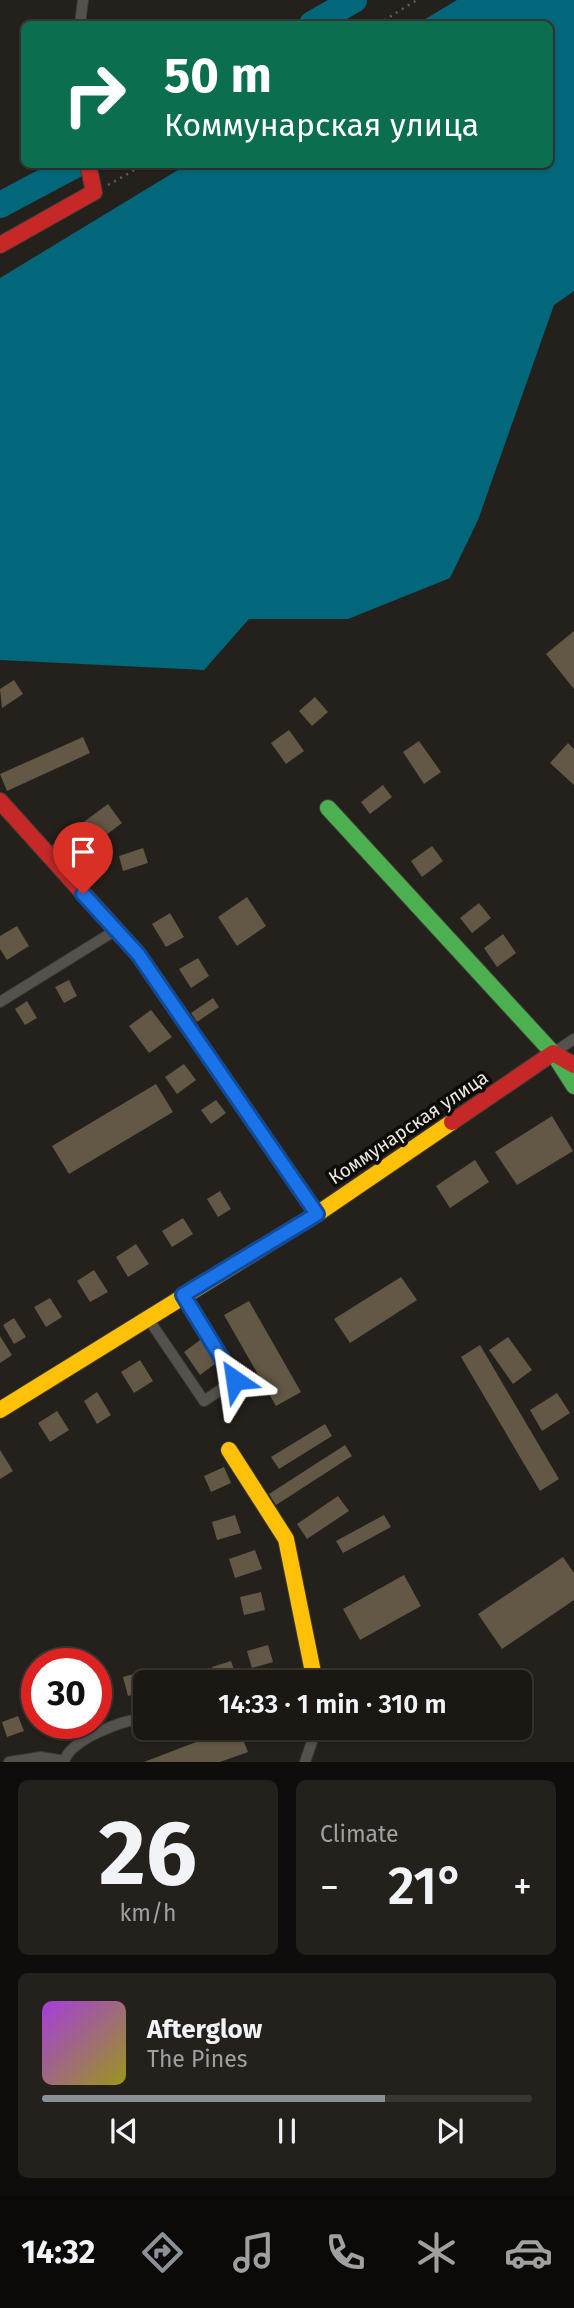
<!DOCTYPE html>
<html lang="en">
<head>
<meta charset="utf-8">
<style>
	:root { --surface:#1b1814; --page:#24211d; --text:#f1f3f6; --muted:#a0a0a0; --line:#393734; --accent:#8c9099 }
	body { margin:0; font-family:"Fira Sans",sans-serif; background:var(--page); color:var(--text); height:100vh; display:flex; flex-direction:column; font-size:26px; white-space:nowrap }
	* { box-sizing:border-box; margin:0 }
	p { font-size:23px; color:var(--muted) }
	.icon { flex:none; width:38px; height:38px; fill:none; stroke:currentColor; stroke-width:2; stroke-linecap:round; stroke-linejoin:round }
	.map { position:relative; height:1762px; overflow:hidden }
	.details { display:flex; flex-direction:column; gap:18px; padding:18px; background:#0f0d0b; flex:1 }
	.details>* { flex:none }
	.top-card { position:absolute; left:21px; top:21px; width:532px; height:147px; border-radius:10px; box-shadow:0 2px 5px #0004,0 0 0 2px var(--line); background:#0b6e4f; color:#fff; overflow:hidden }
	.speed { position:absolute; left:21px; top:1648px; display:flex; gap:14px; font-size:35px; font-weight:700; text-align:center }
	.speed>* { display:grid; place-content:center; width:91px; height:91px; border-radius:50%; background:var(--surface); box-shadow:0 2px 5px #0004,0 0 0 2px var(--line); line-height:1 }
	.speed .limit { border:10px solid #d22; background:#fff; color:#111 }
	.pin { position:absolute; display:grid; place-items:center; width:60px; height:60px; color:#fff; margin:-72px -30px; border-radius:50% 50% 50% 0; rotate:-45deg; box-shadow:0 0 7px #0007 }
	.pin .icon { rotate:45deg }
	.me { position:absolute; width:77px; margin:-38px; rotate:328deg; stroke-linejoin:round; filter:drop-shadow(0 0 5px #0008) }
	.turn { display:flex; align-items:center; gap:24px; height:147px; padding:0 28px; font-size:32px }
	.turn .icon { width:91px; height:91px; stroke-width:2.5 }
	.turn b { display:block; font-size:49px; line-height:60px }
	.big { font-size:52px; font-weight:600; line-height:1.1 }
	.details .widget { flex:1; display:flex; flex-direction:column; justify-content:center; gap:10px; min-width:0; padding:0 24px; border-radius:10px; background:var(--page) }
	.details .dial { align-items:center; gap:0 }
	.dial b { font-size:91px; line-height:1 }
	.song { display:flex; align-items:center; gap:21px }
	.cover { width:84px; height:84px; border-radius:10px; background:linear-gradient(135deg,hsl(280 70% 55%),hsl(60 70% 35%)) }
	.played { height:7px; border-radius:4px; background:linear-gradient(90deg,var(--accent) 70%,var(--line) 70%) }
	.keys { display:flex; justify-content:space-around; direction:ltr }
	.heat { display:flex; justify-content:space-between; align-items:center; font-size:38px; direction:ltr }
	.details .tiles { flex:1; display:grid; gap:18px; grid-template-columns:1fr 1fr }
	.widget:last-child { grid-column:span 2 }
	.trip { position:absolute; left:133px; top:1670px; width:399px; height:70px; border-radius:10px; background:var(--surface); box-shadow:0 2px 5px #0004,0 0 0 2px var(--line); font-weight:600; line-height:70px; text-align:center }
	.tabs { display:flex; height:112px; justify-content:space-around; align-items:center; background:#0b0a08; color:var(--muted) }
	.tabs .icon { width:49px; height:49px }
	.tabs .selected { color:var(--accent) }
	.tabs b { font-size:32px; color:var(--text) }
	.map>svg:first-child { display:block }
</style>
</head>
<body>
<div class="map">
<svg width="574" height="1762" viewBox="0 0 574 1762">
	<rect width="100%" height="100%" fill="#24201b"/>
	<path fill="#03677c" d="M457,0H574V291L554,305L478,520L450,578L348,619H249L204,670L0,660V278L186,165L550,164V24H417Z"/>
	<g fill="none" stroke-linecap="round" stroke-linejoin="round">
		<path stroke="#03677c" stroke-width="26" d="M312,24L354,0
			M0,205L77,164"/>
	</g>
	<path fill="#635846" d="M574,631V689L546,654Z
		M14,680L23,694L2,708L0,689Z
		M315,697L328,712L312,726L299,711Z
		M289,730L304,751L286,764L271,743Z
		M83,737L90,753L7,791L0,774Z
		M419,741L441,772L424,784L403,752Z
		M568,743L574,749V785L550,763Z
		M383,785L392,797L370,814L361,802Z
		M108,804L122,823L65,866L50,847Z
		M432,846L443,861L422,877L411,861Z
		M143,848L148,863L123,871L119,856Z
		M247,897L266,926L237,946L218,917Z
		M479,903L491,918L472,933L460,918Z
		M170,913L184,937L166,947L152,924Z
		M17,926L29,946L7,960L0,949V936Z
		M503,934L516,953L497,967L484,948Z
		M198,958L209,976L191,988L179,969Z
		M69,980L77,996L64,1003L55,987Z
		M213,998L219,1007L197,1022L191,1013Z
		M27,1001L37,1018L25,1025L15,1009Z
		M151,1010L172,1037L149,1053L129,1026Z
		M184,1064L196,1080L177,1094L165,1077Z
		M156,1084L173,1112L69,1174L52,1146Z
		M216,1100L226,1113L211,1124L201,1110Z
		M552,1116L573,1151L517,1185L495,1152Z
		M475,1160L489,1182L450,1208L436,1186Z
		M220,1191L231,1209L218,1217L207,1199Z
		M183,1218L193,1234L172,1247L162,1231Z
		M136,1244L149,1264L128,1277L116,1257Z
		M94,1270L108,1292L90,1302L77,1281Z
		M401,1277L417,1300L350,1343L334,1319Z
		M50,1298L62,1317L46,1327L34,1307Z
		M249,1301L301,1392L276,1406L224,1315Z
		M14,1318L26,1337L14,1344L3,1325Z
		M0,1336L12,1355L0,1363Z
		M508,1337L532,1370L513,1384L489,1350Z
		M203,1338L219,1361L200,1375L184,1352Z
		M480,1345L559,1479L540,1491L461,1357Z
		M140,1360L153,1381L134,1393L121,1372Z
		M97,1392L111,1415L97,1424L84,1401Z
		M557,1393L570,1413L542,1431L530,1410Z
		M57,1411L69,1430L50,1442L38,1423Z
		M325,1424L332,1436L279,1469L271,1457Z
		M345,1445L352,1456L276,1505L269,1494Z
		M0,1450L13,1471L0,1479Z
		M224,1467L231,1483L211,1492L204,1476Z
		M338,1496L349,1511L307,1539L297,1524Z
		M235,1515L241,1533L217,1540L212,1522Z
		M384,1515L391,1527L343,1553L336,1541Z
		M255,1550L262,1569L235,1578L229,1559Z
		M563,1557L574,1573V1600L502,1649L478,1614Z
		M404,1575L421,1606L360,1640L343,1609Z
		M261,1592L265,1610L244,1615L240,1597Z
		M268,1645L273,1662L252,1668L247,1651Z
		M231,1661L237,1679L217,1682L212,1667Z
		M138,1673L144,1692L128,1696L123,1677Z
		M191,1675L193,1682H167V1681Z
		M18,1716L24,1731L7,1737L2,1722Z
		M235,1727H238L248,1752L220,1762H144Z"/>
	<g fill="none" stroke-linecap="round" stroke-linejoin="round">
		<g stroke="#3d3a36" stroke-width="12">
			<path id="street" d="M80,24L83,0
				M0,1002L116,930
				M553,1053L574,1039
				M147,1317L204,1401L235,1380L183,1295
				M9,1762L41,1757L64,1761
				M64,1762C70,1739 123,1720 145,1718
				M305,1762L317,1727"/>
		</g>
		<g stroke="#3d3a36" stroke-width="18">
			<path id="fast" d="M328,808L553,1053L574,1086"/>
		</g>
		<g stroke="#3d3a36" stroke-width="18">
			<path id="slow" d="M0,1410L317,1214L452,1122
				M229,1450L286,1539L315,1682"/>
		</g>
		<g stroke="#3d3a36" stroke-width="18">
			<path id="jam" d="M0,245L94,192L88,164
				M0,801L138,954L317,1214
				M452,1122L553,1053L574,1065"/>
		</g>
		<path stroke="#605d5a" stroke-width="2.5" stroke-dasharray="2 5" stroke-linecap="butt" d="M378,24L417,0
			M108,185L145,164"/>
		<use href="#street" stroke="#55524e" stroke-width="10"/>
		<use href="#fast" stroke="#4caf50" stroke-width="16"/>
		<use href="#slow" stroke="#ffc107" stroke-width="16"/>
		<use href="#jam" stroke="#c62828" stroke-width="16"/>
	</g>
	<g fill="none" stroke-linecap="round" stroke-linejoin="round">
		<g stroke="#114b97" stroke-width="18">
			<path id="route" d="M83,894L138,954L317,1214L183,1295L235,1380"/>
		</g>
		<use href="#route" stroke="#1a73e8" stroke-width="12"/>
	</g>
	<g text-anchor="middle" stroke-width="7" stroke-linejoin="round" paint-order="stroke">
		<g font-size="19" fill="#ece7e0" stroke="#0e0b07">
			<text transform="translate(408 1127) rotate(-34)" y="7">Коммунарская улица</text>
		</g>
	</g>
</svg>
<div class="speed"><div class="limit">30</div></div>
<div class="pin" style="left:83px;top:894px;background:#d93025"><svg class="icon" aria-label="arrive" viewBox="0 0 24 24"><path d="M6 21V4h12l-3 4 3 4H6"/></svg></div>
<svg class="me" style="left:235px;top:1380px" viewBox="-20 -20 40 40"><path d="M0-17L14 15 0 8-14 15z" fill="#1a73e8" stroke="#fff" stroke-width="4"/></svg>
<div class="trip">14:33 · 1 min · 310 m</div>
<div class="top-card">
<div class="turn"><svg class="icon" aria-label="right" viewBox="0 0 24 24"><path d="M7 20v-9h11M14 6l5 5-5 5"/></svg><div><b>50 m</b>Коммунарская улица</div></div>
</div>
</div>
<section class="details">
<div class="tiles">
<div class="widget dial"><b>26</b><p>km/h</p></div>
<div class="widget"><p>Climate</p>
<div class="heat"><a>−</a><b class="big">21°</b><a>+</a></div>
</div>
<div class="widget">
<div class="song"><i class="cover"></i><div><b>Afterglow</b><p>The Pines</p></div></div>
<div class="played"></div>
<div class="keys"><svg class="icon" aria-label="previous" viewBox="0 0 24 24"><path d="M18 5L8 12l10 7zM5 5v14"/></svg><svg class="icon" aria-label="pause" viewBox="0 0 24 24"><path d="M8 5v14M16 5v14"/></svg><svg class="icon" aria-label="next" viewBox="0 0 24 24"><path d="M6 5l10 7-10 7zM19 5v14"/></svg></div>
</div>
</div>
</section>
<nav class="tabs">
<b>14:32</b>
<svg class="icon selected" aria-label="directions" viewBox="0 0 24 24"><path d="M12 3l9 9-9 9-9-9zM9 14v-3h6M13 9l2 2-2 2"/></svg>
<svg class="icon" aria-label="music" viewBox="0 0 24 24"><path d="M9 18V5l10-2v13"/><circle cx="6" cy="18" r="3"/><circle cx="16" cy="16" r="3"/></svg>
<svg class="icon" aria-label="phone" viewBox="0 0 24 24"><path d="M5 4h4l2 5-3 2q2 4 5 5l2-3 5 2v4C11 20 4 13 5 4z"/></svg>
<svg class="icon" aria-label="climate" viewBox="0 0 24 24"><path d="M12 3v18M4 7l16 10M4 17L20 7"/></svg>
<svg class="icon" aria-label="car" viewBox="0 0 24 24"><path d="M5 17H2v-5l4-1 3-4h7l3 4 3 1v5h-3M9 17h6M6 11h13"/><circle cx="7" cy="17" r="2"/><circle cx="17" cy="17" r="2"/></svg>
</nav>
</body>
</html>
